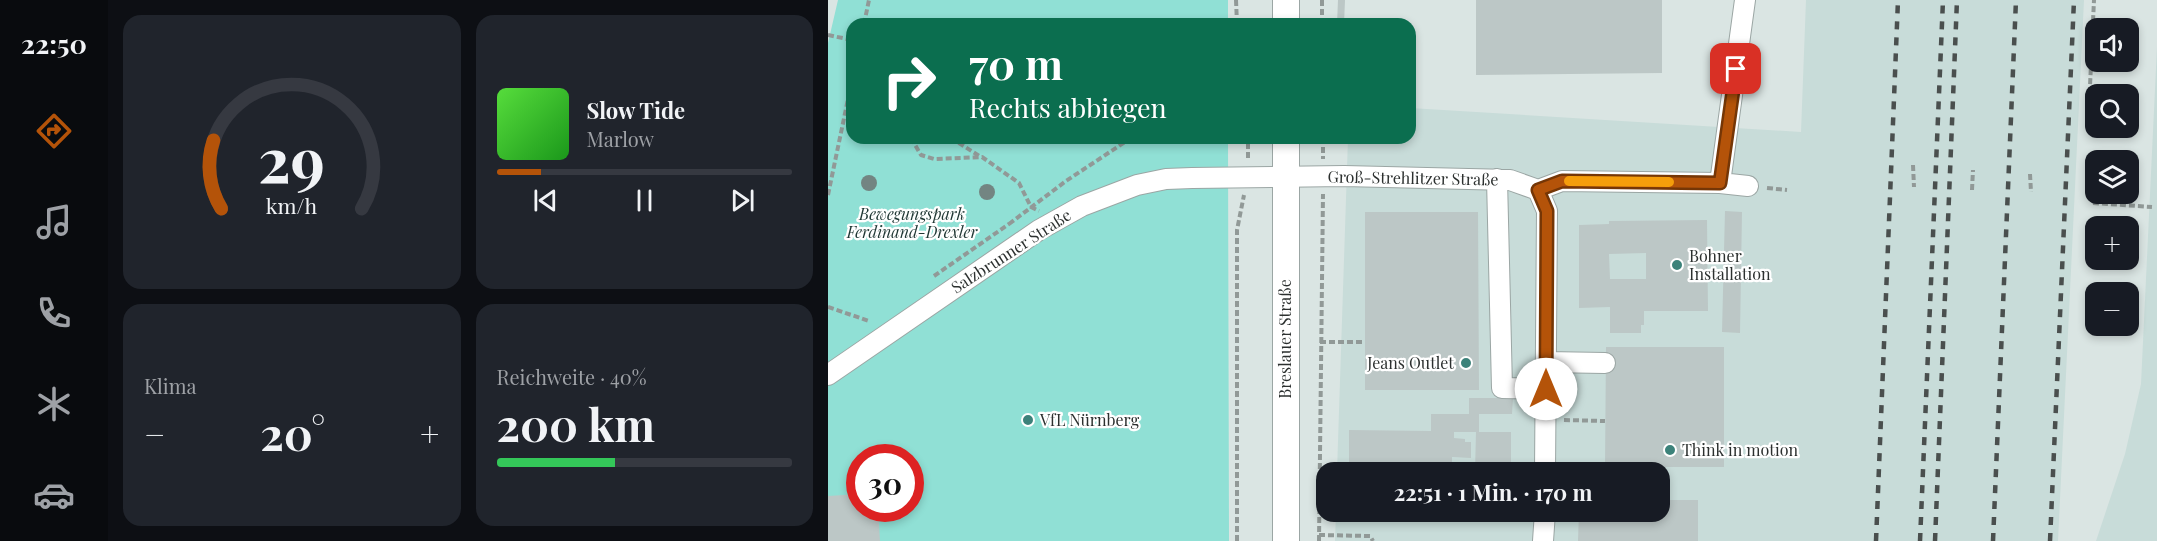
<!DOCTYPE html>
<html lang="de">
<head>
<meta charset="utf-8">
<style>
	:root { --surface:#171b24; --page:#20242c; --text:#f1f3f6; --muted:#9ea1a6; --line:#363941; --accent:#b45309 }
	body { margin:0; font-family:"Playfair Display",serif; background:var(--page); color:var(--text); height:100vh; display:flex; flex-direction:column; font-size:22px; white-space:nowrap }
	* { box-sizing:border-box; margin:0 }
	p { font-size:20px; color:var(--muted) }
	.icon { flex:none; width:33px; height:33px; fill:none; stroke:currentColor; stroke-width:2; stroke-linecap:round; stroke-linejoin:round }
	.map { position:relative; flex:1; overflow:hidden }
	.sheet { display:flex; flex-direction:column; gap:15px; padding:15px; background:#0d0f14; width:720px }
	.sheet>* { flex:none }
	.banner { position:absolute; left:18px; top:18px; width:570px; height:126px; border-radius:18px; box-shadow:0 3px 9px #0003; background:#0b6e4f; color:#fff; overflow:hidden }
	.tools { position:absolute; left:1257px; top:18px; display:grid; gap:12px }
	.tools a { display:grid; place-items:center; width:54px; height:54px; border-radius:12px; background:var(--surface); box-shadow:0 3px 9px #0003; font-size:30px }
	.speed { position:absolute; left:18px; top:444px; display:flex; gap:12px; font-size:30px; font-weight:700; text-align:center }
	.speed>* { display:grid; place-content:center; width:78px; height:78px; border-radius:50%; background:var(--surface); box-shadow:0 3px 9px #0003; line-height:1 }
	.speed .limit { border:9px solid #d22; background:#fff; color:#111 }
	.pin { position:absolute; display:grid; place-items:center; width:51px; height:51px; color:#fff; margin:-26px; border-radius:12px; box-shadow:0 3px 9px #0006 }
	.me { position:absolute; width:66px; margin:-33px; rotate:0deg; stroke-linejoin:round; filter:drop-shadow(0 0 4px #0008) }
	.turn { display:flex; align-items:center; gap:21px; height:126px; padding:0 24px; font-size:27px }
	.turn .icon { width:78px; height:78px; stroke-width:2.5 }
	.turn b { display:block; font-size:42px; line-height:51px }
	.big { font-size:45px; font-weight:700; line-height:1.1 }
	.sheet .tile { flex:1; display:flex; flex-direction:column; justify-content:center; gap:9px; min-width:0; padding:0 21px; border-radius:18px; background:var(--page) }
	.sheet .dial { align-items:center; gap:0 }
	.dial svg { height:156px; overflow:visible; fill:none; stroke:var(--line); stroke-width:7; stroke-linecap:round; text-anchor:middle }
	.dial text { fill:var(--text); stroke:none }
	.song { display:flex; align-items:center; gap:18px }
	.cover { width:72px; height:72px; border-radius:9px; background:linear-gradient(135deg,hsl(110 70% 55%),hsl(120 70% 35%)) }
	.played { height:6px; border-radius:3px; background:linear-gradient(90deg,var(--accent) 15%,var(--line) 15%) }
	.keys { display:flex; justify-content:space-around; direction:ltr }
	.heat { display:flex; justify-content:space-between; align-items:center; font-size:33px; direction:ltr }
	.charge { height:9px; border-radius:4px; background:linear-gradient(90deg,#34c759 40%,var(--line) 0) }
	.sheet .tiles { flex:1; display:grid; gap:15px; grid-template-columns:repeat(2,1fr) }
	.trip { position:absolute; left:488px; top:462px; width:354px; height:60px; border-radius:18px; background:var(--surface); box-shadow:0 3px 9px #0003; font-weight:700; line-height:60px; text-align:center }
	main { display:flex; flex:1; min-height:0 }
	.dock { display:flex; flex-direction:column; width:108px; justify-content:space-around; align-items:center; background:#090b0e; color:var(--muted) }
	.dock .icon { width:42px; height:42px }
	.dock .selected { color:var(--accent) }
	.dock b { font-size:27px; color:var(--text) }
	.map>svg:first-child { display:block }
</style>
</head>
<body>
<main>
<nav class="dock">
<b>22:50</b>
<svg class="icon selected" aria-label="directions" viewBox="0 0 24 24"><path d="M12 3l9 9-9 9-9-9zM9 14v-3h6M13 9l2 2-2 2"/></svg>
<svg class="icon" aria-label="music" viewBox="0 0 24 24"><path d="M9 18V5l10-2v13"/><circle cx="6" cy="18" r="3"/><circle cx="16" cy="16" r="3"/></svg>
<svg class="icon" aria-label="phone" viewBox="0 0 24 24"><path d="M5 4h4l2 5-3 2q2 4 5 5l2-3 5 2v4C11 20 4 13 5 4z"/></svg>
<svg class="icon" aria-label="climate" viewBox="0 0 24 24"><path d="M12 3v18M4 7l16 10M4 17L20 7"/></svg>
<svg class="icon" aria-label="car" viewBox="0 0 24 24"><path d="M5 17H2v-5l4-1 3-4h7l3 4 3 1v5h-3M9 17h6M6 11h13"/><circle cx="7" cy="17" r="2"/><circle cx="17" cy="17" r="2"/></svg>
</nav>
<section class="sheet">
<div class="tiles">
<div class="tile dial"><svg viewBox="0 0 100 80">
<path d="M14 69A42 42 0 1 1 86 69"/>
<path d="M14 69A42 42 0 0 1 10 34" stroke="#b45309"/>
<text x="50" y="56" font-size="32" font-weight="700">29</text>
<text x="50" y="72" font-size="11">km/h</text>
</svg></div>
<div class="tile">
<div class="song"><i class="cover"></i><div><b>Slow Tide</b><p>Marlow</p></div></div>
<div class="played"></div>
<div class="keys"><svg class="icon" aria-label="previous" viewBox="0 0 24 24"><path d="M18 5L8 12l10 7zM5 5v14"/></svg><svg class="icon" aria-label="pause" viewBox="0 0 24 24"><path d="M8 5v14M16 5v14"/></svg><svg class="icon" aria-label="next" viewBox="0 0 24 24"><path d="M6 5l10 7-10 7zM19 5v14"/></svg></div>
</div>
<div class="tile"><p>Klima</p>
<div class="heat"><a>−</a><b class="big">20°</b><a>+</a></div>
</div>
<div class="tile"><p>Reichweite · 40%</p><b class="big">200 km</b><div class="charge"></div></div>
</div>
</section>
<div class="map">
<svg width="1329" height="541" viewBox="0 0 1329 541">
	<rect width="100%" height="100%" fill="#dae5e3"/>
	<path fill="#c8dcd9" d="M978,0H1256L1230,541H507L508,512H831V472H509L520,138H582V108L973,132Z
		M1329,47V541H1268L1297,454L1313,384Z"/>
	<path fill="#90e0d5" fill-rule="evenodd" d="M10,0H400V24H24V138H400L401,541H0V43ZM32,458H82V508H32Z"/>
	<path fill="#bcc7c6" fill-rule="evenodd" d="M510,0H517L516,24H509Z
		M648,0H834V73L648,75Z
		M897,211L914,212L912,333L894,332Z
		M537,212H650L651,390H537Z
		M879,220L880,311H816V325H813V333H782V307L751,308V225L781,224V221ZM818,253V279H782L781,254Z
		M778,347H896V467H777Z
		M641,398H685L684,414H651V432H683V472H647L648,432H626V438L637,439V442H643V458L624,457V472H521V430L603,431V414H641Z
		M32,494V508H50L52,541H0V496Z
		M831,500H870V541H750L751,512H831Z
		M555,512H593V521H555Z
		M602,512H632L631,520H602Z"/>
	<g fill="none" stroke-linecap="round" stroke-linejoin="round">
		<g stroke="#9ba6a4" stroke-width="22">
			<path id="minor" d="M669,179L674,388L718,389
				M892,183L917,0
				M710,190L719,211L717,472
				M710,190L734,181L892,183L920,186
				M718,362L777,363
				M0,375L211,230L254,206L309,185L338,179L364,178L516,176L682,180L710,190
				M715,541L717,512"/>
		</g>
		<g stroke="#9ba6a4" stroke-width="28">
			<path id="major" d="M458,24V0
				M458,541V138"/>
		</g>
		<path stroke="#919997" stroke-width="4" stroke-dasharray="6 3" stroke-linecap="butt" d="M408,0L409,24
			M494,0V24
			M36,24L41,0
			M381,24L408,20
			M0,35L24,40
			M1260,129L1266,0
			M83,138L93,155L106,159L154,157L191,183L203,207L211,211
			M123,138L153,157
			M495,138V159
			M420,158V138
			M1085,165L1086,187
			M1202,174L1203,192
			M939,188L959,190
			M1144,190L1145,170
			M0,195L24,80
			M1265,203L1324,207
			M181,224L238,181L303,138
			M106,276L181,224
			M0,307L41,321
			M492,342H537
			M736,420L777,421
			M491,535L542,536L545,541
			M409,541V230L416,195
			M491,541L495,194"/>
		<use href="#minor" stroke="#fff" stroke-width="20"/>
		<use href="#major" stroke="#fff" stroke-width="26"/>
		<path stroke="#4a4f4e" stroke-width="4.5" stroke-dasharray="8 8" stroke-linecap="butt" d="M1048,541L1070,0
			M1092,541L1115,0
			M1107,541L1129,0
			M1165,541L1188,0
			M1222,541L1246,0"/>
	</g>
	<g fill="#738582">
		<circle cx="41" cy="183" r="8"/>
		<circle cx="159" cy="192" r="8"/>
	</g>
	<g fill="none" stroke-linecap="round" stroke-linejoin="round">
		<g stroke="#753606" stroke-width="15">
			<path id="route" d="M718,389L719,211L710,190L734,181L892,183L908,69"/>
		</g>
		<use href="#route" stroke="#b45309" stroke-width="10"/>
		<path stroke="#f59e0b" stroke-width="10" d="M741,181L841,182"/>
	</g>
	<g fill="#3c827a" stroke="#fff" stroke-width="2">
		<circle cx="849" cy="265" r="6"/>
		<circle cx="638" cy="363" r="6"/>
		<circle cx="200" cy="420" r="6"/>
		<circle cx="842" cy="450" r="6"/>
	</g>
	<g text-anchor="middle" stroke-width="4.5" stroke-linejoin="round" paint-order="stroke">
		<g font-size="16" fill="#2c302f" stroke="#fff">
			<text transform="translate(585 178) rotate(1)" y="6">Groß-Strehlitzer Straße</text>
			<text transform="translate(183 251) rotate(-33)" y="6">Salzbrunner Straße</text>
			<text transform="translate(457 339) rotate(-90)" y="6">Breslauer Straße</text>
		</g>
		<g font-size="16" font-style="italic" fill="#1f3633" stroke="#fff">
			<text x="84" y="220">Bewegungspark<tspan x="84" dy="18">Ferdinand-Drexler</tspan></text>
		</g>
		<g font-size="16" fill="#2c302f" stroke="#fff" text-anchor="start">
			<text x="861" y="262">Bohner<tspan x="861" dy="18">Installation</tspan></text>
			<text x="626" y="369" text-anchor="end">Jeans Outlet</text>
			<text x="212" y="426">VfL Nürnberg</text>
			<text x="854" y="456">Think in motion</text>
		</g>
	</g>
</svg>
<div class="tools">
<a><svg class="icon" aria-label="sound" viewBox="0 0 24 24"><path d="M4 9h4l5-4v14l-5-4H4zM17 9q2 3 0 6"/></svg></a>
<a><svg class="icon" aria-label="search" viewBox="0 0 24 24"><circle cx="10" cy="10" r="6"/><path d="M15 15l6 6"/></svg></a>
<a><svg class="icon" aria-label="layers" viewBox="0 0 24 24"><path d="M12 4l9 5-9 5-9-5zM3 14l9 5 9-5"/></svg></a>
<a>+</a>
<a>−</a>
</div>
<div class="speed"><div class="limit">30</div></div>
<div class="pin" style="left:908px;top:69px;background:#d93025"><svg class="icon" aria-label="arrive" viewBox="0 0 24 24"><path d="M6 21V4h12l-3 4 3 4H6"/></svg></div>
<svg class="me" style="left:718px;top:389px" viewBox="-20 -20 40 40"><circle r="19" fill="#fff"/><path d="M0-13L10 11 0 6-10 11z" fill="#b45309"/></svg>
<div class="trip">22:51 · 1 Min. · 170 m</div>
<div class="banner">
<div class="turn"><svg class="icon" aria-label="right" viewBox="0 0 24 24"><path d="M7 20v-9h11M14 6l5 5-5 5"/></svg><div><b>70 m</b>Rechts abbiegen</div></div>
</div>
</div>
</main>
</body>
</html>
